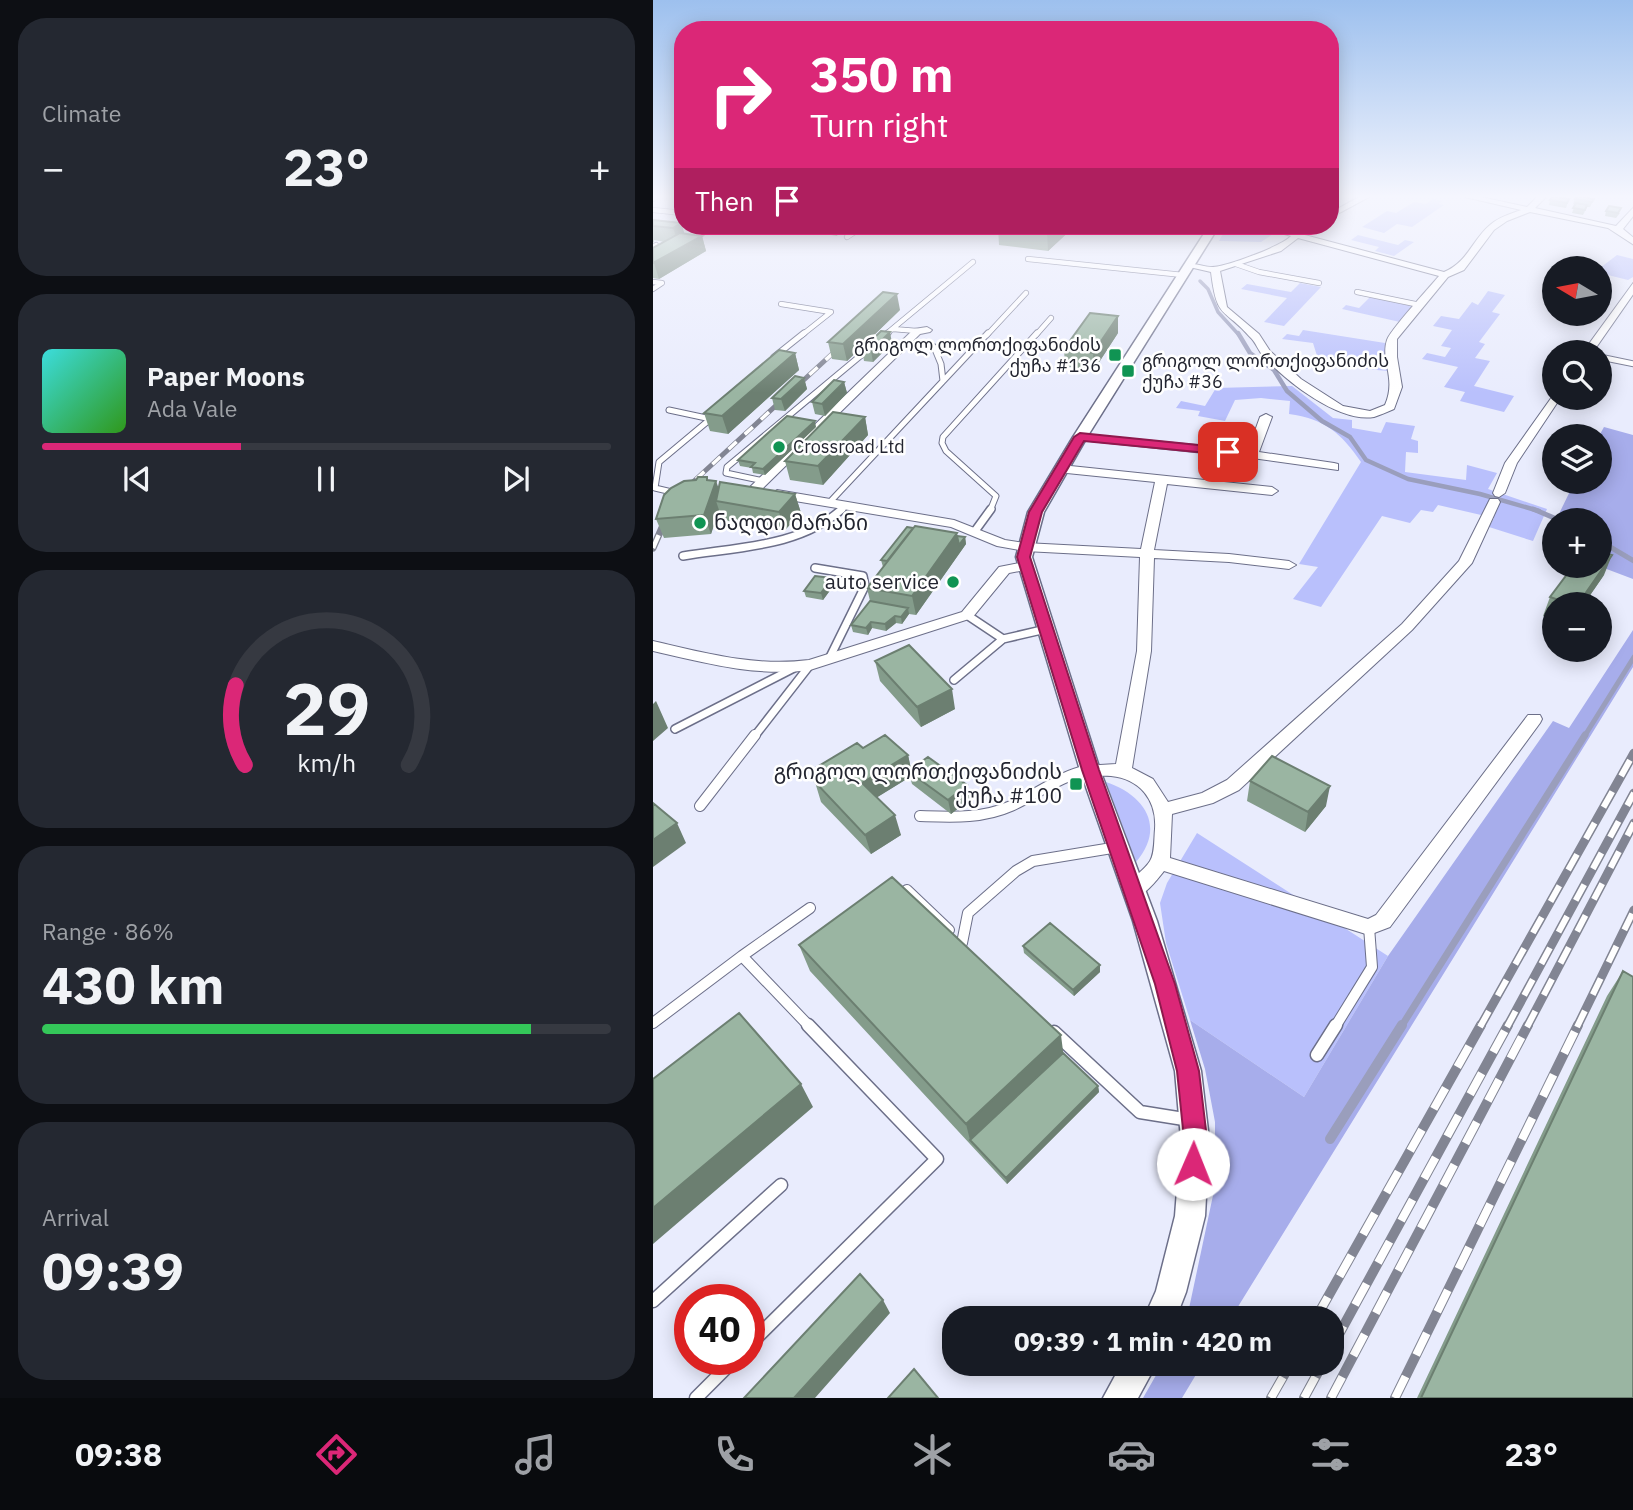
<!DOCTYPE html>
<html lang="en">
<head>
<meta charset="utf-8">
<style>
	:root { --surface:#171b24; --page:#242831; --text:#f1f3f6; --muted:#9ea1a6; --line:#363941; --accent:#db2777 }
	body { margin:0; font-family:"IBM Plex Sans","Noto Sans Georgian",sans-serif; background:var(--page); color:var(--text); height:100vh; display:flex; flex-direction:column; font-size:26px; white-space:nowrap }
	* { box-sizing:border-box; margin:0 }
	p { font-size:23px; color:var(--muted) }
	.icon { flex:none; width:38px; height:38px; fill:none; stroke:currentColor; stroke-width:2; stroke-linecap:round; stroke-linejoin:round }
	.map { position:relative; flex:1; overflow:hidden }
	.drawer { display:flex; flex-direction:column; gap:18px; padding:18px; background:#0d0f14; width:653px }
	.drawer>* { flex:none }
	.top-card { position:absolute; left:21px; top:21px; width:665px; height:214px; border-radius:28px; box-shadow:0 4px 18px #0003; background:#db2777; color:#fff; overflow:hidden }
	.needle { width:46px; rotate:280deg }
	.tools { position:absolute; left:889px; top:256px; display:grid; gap:14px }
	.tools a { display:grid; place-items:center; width:70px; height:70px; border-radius:50%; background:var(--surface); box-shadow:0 4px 18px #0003; font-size:35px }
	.speed { position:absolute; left:21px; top:1284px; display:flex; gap:14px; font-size:35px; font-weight:700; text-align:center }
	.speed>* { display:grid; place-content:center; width:91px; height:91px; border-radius:50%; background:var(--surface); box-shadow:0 4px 18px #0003; line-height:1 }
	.speed .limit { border:10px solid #d22; background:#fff; color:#111 }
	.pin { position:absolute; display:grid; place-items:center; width:60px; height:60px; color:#fff; margin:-30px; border-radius:14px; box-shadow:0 4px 10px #0006 }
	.me { position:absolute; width:77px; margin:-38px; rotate:1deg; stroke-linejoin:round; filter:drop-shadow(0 0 5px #0008) }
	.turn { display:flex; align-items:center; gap:24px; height:147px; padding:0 21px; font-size:32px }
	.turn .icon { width:91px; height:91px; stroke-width:2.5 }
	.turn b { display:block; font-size:49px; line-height:60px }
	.then { display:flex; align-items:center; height:66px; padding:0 21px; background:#0003; gap:14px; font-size:26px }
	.big { font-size:52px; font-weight:700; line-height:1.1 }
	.drawer .card { flex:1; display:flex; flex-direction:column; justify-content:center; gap:10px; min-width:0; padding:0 24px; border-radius:28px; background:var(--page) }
	.drawer .dial { align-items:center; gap:0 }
	.dial svg { height:182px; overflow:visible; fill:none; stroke:var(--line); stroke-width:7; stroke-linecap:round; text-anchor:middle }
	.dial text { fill:var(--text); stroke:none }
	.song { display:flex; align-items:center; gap:21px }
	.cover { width:84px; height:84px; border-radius:10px; background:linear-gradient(135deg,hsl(180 70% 55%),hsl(110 70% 35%)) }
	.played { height:7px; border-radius:4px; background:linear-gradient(90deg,var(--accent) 35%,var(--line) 35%) }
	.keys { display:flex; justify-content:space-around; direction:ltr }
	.heat { display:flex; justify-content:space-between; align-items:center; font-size:38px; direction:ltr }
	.charge { height:10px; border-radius:5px; background:linear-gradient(90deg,#34c759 86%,var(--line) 0) }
	.trip { position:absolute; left:289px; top:1306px; width:402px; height:70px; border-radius:28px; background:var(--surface); box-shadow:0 4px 18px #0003; font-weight:700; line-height:70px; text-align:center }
	.tab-bar { display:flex; height:112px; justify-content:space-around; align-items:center; background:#090b0e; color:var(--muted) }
	.tab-bar .icon { width:49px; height:49px }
	.tab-bar .selected { color:var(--accent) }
	.tab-bar b { font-size:32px; color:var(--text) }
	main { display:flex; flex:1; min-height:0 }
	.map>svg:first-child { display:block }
</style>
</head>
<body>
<main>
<section class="drawer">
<div class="card"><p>Climate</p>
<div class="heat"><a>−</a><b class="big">23°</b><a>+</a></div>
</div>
<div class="card">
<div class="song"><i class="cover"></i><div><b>Paper Moons</b><p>Ada Vale</p></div></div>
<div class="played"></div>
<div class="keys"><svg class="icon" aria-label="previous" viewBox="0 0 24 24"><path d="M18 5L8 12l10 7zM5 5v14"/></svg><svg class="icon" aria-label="pause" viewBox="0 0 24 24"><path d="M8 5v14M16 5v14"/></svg><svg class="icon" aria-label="next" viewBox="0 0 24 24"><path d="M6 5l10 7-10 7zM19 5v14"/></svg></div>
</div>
<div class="card dial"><svg viewBox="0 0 100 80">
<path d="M14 69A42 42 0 1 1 86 69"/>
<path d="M14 69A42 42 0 0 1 10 34" stroke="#db2777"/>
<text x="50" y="56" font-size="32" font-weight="700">29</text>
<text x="50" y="72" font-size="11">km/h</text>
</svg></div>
<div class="card"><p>Range · 86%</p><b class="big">430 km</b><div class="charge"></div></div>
<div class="card"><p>Arrival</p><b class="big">09:39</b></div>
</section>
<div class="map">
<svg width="981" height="1398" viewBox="0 0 981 1398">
	<rect width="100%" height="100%" fill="#e9ecfd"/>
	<path fill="#b9c0fc" d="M780,199L789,201L786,204L791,205L759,227L744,224L731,233L709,227L734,211L743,213L761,202L773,204Z
		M574,226H595L623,232L608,242L566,241Z
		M705,235L745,245L752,240L761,242L741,256L722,251L726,247L698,240Z
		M964,255L980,259V277L975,280L947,273V268Z
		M647,283L668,287L631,326L611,322L634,298L588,289L594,284L638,292Z
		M835,291L852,295L839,312L847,314L826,342L832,344L822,358L837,361L821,386L861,396L851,412L807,401L812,392L791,387L805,367L769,359L774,353L792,357L798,348L788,346L799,330L780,326L788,316L806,319L819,302L825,305Z
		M718,296L761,305L747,322L689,309L693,305L706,308Z
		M650,330L732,343L736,371L712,369V363L665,359L660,343L629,339L634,334L646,336Z
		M639,386L680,418L699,420V428L728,433L733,422L762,426L758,439L765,441V453L753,452L752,472L813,480L814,465L844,473L835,489L894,509L880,541L836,527L841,518L785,505L780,512L768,510L757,523L729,516L668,607L640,599L665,567L646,564L708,462C688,433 672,419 636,414L637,401L608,398L582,400L572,421L545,416L547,411L523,408L528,401L552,406L563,388Z
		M453,782C492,795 513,827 483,862Z
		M544,833L735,956L651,1097L537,1020L513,943L507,903L514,883Z"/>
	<path fill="#a7adeb" d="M951,427L980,435V579L943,565H947V520H903L922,481H947L946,436Z
		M980,630V667L578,1318H534L562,1186V1122L552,1069L537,1020L651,1097L735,956L900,721L916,728Z
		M510,1363H550L529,1398H490Z"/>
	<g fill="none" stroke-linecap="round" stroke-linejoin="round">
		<path stroke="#9a9ebc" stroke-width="3.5" d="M547,281L555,289L565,312L586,335"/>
		<path stroke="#9a9ebc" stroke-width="4.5" d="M585,333L597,353L621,370L634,391L669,421L697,437L713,460L755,479L827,494L886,511"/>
		<path stroke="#9a9ebc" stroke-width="5" d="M880,509L906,520
			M947,541L981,561
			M931,737L981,657"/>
		<path stroke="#9a9ebc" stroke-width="7" d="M748,1027L932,735"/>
		<path stroke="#9a9ebc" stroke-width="10" d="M677,1139L749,1025"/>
		<g stroke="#6c6f89" stroke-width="6">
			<path id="service-far4" d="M0,199L3,197
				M0,210L30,213
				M194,237L211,226
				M0,247L3,245
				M375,259L530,275
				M583,264L606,272L666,283
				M0,282L9,283L0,289
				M704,292L767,305
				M128,304L178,312L149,335
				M240,329L264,331
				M232,335L320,262
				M334,335L373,293
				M383,335L398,318"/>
		</g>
		<g stroke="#6c6f89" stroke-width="7">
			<path id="service-far3" d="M230,337L235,333
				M281,347L288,364L290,381
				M121,357L151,333
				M947,357L981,364
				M16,410L58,419
				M111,481L73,473L74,467L218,347
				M23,493L2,488L6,462L61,416
				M176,503L335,333
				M187,511L192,506
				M337,511L343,496L293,451L289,443L290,437L384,333"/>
		</g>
		<g stroke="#6c6f89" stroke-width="10">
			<path id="service-far2" d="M322,531L338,509
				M30,556C84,547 147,547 189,509
				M162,568L210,576L212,586L176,659
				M314,615L350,639
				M301,680L350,639L393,629
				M22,729L141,668
				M101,737L157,665"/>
		</g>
		<g stroke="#6c6f89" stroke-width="12">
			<path id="service-far1" d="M47,806L102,735
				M267,816C298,817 329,819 358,806C385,794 406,776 436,770
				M254,890L296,930
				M309,943L315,913L363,871L380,861L465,847
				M89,956L157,908
				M0,1023L89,956L157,1027
				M682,1027L719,967L716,927"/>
		</g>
		<g stroke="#6c6f89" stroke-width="15">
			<path id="service" d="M401,1032L487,1112L537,1120
				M664,1055L683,1025
				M0,1301L128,1185
				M96,1345L284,1159L155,1025
				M43,1398L81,1360"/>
		</g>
		<g stroke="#6c6f89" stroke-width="2">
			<path id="minor" d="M706,197H716L677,218V213Z
				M812,197H828L874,207L884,197H893L882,208L963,226L981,207V215L970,229L981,238V245L955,228L877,212L854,221L841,230L811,270L795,277L744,339V357L749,387L741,409C734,412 727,415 721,417C685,423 632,380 610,356C605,350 603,343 598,338C570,306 564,321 558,272L532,266C540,261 549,267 559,267C573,267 629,246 638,236L605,226H617L641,232L644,227H650L648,234L791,272C815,262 819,240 837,225C846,217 857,214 868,210ZM645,238L786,276C776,288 738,329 734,340C727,361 744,378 732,405L717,411L690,406L648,379L617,351L606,334L574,307L567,271L628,251Z
				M981,282V293L940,352H930Z
				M274,327L279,330L277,332L267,334L105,493H97V487L261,329Z
				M901,394V397H908L864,463L852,493L846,497L842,496L840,493L852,463Z
				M613,414L619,417L606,452L681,463L685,464V470L599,458L427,440L421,437L427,434L595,450L607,417Z
				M408,465L619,487L625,491L619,495L514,484L501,550L576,554L636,561L643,565L636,569L576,562L501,558L498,651L479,768L500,779L515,802L549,793L574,780L749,624L806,561L837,499H845L847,502L819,563L759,630L586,790L560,803L519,814L517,858L715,919L723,915L875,715H887L889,719L887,723L737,927L716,935L511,871C502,882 489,901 474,896L472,890C477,878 490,872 497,861C502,853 501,838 502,829C504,800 487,779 458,776C449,775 440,777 431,774L429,770L431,766L463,764L484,651L487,557L372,551L344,546L298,527L124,498L118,494L124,490L301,520L352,540L372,543L488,549L502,482L404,472V466Z
				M372,562L377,563L379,566L377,569L356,573L319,618L157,670C103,677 53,663 0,651V641C52,653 102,667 156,660L309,612L346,567Z"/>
		</g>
		<g stroke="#6c6f89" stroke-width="3">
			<path id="tertiary" d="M556,226H566L434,437L391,512L379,557L447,770L504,921L548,1071L556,1139L552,1216L533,1292L523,1318H491L503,1291L522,1216L528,1139L522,1071L480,921L427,770L363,557L375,512L420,437Z
				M469,1363H504L485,1398H450Z"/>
		</g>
		<use href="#service-far4" stroke="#fff" stroke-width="4.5"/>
		<use href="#service-far3" stroke="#fff" stroke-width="5"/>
		<use href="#service-far2" stroke="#fff" stroke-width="7"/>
		<use href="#service-far1" stroke="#fff" stroke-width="10"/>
		<use href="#service" stroke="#fff" stroke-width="12"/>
		<use href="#minor" fill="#fff" fill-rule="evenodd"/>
		<use href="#tertiary" fill="#fff" fill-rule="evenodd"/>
		<g stroke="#828593" stroke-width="5">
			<path id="rail-far3" d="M27,494L192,342"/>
		</g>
		<g stroke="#828593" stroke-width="7">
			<path id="rail-far2" d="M0,548L15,514"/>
		</g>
		<g stroke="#828593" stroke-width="9">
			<path id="rail-far1" d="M827,1027L981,753
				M854,1027L981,793
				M874,1027L981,823
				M924,1027L981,910"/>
		</g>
		<g stroke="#828593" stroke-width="10">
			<path id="rail" d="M663,1318L828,1025
				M679,1347L855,1025
				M618,1398L638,1363
				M651,1398L670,1363
				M678,1398L875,1025
				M742,1398L925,1025"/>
		</g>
		<use href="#rail-far3" stroke="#fff" stroke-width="3.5" stroke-dasharray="11" stroke-linecap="butt"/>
		<use href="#rail-far2" stroke="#fff" stroke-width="4.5" stroke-dasharray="14" stroke-linecap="butt"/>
		<use href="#rail-far1" stroke="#fff" stroke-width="6" stroke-dasharray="18" stroke-linecap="butt"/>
		<use href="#rail" stroke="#fff" stroke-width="8" stroke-dasharray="24" stroke-linecap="butt"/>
	</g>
	<path fill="#849c8b" d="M916,199L913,208L896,205L897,200Z
		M922,199H941L937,207H934L930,215L919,213L922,205L920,204Z
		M953,211L967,213L963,218L952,216Z
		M0,220L28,223L31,234L49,236L53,251L6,279L0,278V248L11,242L1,240V242L0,243Z
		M161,226H201L183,236L163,232Z
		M345,226H422L395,251L346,245Z
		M247,310L194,361L179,359L175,342Z
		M465,333L441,370L412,366L411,349Z
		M239,343L220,362L211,361L209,350Z
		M142,353L146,370L75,434L57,431L51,413Z
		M151,378L154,389L132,411L122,410L119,398Z
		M191,382L194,393L172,416L162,414L159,402Z
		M212,417L215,435L170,485L137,480L132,461Z
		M163,427L112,475L100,473L99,468L87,466L85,460Z
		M54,477L55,480L66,489L142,494L148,513L131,531L69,520L66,510L58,534L11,538L3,519L43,480Z
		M304,533V536L312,537L313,544L263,615L256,614L249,624L243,623L233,631L219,628L215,635L200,632L198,625L217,601L214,588L230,567L228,560Z
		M951,575L931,604H901V620L890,616L897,597Z
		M181,585L170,600L153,597L151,591Z
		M222,661L302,709L268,727L227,681Z
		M210,748L255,755L258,769L317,799L298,814L259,784L257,777L224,797L248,835L218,854L168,802L162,782L168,778L164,767Z
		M597,781L673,806L652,832L594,801Z
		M146,945L410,1053L445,1086L446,1092L354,1184L157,971Z
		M370,946L447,965V972L421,996L371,953Z
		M970,971L980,1398H764L954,996Z"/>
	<path fill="#6c7f71" d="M28,223L33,238L25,243L20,228Z
		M181,226H201L183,236Z
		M400,226H422L395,251L394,231Z
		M49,236L53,251L6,279L1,263Z
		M244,294L247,310L194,361L190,344Z
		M465,316V333L441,370L440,353Z
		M237,332L239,343L220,362L218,351Z
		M142,353L146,370L75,434L69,416Z
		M151,378L154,389L132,411L128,399Z
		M191,382L194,393L172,416L169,404Z
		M212,417L215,435L170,485L165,466Z
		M162,421L163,427L112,475L110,469Z
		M54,477L59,492L63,481L70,500L63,501L66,510L58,534L51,515Z
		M142,494L148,513L131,531L126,512Z
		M304,533L306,545L312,537L313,544L263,615L259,596Z
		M959,555L951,575L931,604H925Z
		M179,578L181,585L170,600L168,593Z
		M255,608L256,614L249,624L248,617Z
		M242,616L243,623L233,631L232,624Z
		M218,622L219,628L215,635L213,628Z
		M299,689L302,709L268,727L264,707Z
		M3,701L15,728L0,741V704Z
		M255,755L259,774L255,771L257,777L215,803L209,783Z
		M314,785L317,799L298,814L295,800Z
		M677,786L673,806L652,832L655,812Z
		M242,815L248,835L218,854L212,835Z
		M24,823L33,843L0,867V840Z
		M447,965V972L421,996L420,990Z
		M408,1035L411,1059L317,1140L313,1124Z
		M148,1084L160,1107L0,1244V1208Z
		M445,1086L446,1092L354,1184L353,1178Z
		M230,1300L237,1313L162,1398H141Z"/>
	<path fill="#9ab5a2" stroke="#6c7f71" stroke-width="2" d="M899,197H904L916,199L914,203L897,200Z
		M923,197H931L941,199L939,202L922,199Z
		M923,203L934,205L932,210L920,208Z
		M956,206L968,208L965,213L953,211Z
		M0,220L28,223L20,228L0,226Z
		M348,226H400L394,231Z
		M27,233L49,236L0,263V248Z
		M230,292L244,294L190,344L175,342Z
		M437,313L465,316L440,353L411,349Z
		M228,331L237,332L218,351L209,350Z
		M126,350L142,353L69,416L51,413Z
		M142,376L151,378L128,399L119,398Z
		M181,380L191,382L169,404L159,402Z
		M180,412L212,417L165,466L132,461Z
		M134,416L162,421L110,469L98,467L102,463L85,460Z
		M45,477H54V480L63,481L51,515L3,519L11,495L18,488L31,481L43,480Z
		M67,482L142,494L126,512L63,501Z
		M262,526L304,533L259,596L214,588Z
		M254,527L260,528L234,561L228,560Z
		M304,536L312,537L306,545Z
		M947,552L959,555L925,604H917L897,597L921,565H947Z
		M162,576L179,578L168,593L151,591Z
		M217,601L255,608L248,617L242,616L232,624L218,622L213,628L198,625Z
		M256,645L299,689L264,707L222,661Z
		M232,735L255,755L209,783L242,815L212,835L162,782L172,775L164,767L204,743L210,748Z
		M619,756L677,786L655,812L597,781Z
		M275,757L314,785L295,800L255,771Z
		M0,803L24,823L0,840Z
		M239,877L408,1035L313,1124L146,945Z
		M397,923L447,965L420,990L370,946Z
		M970,971L980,977V1398H768Z
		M86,1013L148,1084L0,1208V1079Z
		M410,1053L445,1086L353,1178L317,1140Z
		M207,1274L230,1300L141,1398H91Z
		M261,1369L285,1398H235Z"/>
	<linearGradient id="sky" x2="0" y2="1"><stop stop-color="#9dc0ee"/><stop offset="0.5" stop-color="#f5f6fe"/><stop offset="1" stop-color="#f5f6fe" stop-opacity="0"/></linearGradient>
	<rect width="981" height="393" fill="url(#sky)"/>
	<path fill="#db2777" stroke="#8e194d" stroke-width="2" d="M427,433L575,448L580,452L575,455L431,441L389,512L377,557L446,770L522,984L546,1071L554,1139L552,1164L549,1173L540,1176L532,1173L529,1164L531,1139L524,1071L502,984L429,770L364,557L376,512L421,437Z"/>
	<g fill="#109453" stroke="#fff" stroke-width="2.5">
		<rect x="455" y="348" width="14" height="14" rx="3.5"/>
		<rect x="468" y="364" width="14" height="14" rx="3.5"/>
		<circle cx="126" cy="447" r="7"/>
		<circle cx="47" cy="523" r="7"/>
		<circle cx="300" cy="582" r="7"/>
		<rect x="416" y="777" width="14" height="14" rx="3.5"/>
	</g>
	<g text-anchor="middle" stroke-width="5" stroke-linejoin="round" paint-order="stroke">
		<g font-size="18" fill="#232530" stroke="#fff" text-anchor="start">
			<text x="448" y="351" text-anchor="end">გრიგოლ ლორთქიფანიძის<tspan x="448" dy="21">ქუჩა #136</tspan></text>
			<text x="489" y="367">გრიგოლ ლორთქიფანიძის<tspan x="489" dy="21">ქუჩა #36</tspan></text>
			<text x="140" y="453">Crossroad Ltd</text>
		</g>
		<g font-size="21" fill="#232530" stroke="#fff" text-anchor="end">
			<text x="61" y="530" text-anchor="start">ნაღდი მარანი</text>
			<text x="286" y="589">auto service</text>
			<text x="409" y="779">გრიგოლ ლორთქიფანიძის<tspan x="409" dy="24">ქუჩა #100</tspan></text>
		</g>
	</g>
</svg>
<div class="tools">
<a><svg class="needle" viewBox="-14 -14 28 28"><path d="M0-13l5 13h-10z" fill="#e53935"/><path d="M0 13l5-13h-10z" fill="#9ea1a6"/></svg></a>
<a><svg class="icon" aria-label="search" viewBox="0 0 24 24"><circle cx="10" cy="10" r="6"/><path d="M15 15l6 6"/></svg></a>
<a><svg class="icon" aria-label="layers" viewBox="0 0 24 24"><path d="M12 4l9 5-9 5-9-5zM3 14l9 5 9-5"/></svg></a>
<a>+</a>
<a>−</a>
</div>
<div class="speed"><div class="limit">40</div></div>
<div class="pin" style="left:575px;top:452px;background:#d93025"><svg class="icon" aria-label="arrive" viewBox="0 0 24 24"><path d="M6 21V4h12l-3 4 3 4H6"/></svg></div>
<svg class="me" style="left:540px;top:1164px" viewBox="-20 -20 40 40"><circle r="19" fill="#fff"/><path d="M0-13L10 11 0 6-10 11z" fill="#db2777"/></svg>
<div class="trip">09:39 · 1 min · 420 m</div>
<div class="top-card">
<div class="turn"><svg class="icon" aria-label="right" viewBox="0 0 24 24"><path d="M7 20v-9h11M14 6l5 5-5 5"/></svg><div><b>350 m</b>Turn right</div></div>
<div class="then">Then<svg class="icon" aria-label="arrive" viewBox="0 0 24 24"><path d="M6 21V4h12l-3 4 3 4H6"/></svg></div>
</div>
</div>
</main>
<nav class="tab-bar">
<b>09:38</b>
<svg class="icon selected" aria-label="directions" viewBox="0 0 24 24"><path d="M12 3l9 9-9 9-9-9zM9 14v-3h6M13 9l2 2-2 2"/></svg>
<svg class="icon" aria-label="music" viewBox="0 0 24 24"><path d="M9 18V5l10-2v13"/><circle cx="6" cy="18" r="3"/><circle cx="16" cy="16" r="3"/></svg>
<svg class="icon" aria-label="phone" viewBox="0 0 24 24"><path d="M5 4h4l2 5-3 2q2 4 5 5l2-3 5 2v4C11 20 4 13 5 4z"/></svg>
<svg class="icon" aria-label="climate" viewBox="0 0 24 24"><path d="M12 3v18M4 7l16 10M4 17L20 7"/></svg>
<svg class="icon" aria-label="car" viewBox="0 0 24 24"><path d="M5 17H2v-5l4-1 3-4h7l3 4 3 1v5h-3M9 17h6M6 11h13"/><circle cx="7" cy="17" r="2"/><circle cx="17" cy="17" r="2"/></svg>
<svg class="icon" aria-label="filters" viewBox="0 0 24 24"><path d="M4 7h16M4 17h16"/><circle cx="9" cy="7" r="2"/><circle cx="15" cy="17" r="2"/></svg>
<b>23°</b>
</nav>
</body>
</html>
